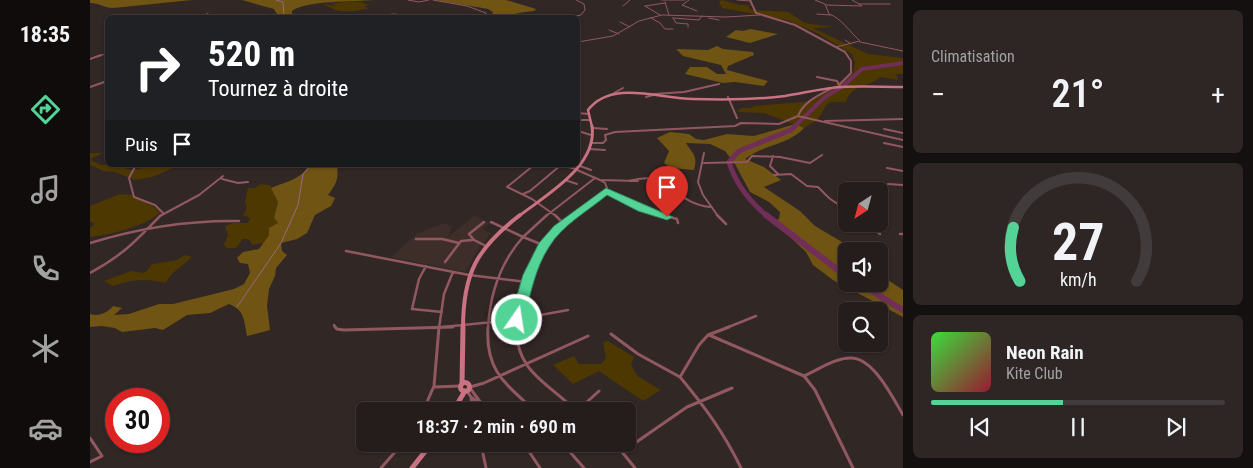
<!DOCTYPE html>
<html lang="fr">
<head>
<meta charset="utf-8">
<style>
	:root { --surface:#251d1c; --page:#2d2625; --text:#f1f3f6; --muted:#a3a2a3; --line:#423b3b; --accent:#53d396 }
	body { margin:0; font-family:"Roboto Condensed",sans-serif; background:var(--page); color:var(--text); height:100vh; display:flex; flex-direction:column; font-size:19px; white-space:nowrap }
	* { box-sizing:border-box; margin:0 }
	p { font-size:16px; color:var(--muted) }
	.icon { flex:none; width:28px; height:28px; fill:none; stroke:currentColor; stroke-width:2; stroke-linecap:round; stroke-linejoin:round }
	.map { position:relative; flex:1; overflow:hidden }
	.drawer { display:flex; flex-direction:column; gap:10px; padding:10px; background:#14100f; width:350px }
	.drawer>* { flex:none }
	.hud { position:absolute; left:15px; top:15px; width:475px; height:152px; border-radius:8px; box-shadow:0 1px 4px #0004,0 0 0 1px var(--line); background:#202124; color:#fff; overflow:hidden }
	.needle { width:32px; rotate:216deg }
	.tools { position:absolute; left:748px; top:182px; display:grid; gap:10px }
	.tools a { display:grid; place-items:center; width:50px; height:50px; border-radius:8px; background:var(--surface); box-shadow:0 1px 4px #0004,0 0 0 1px var(--line); font-size:25px }
	.speed { position:absolute; left:15px; top:388px; display:flex; gap:10px; font-size:25px; font-weight:700; text-align:center }
	.speed>* { display:grid; place-content:center; width:65px; height:65px; border-radius:50%; background:var(--surface); box-shadow:0 1px 4px #0004,0 0 0 1px var(--line); line-height:1 }
	.speed .limit { border:8px solid #d22; background:#fff; color:#111 }
	.pin { position:absolute; display:grid; place-items:center; width:42px; height:42px; color:#fff; margin:-51px -21px; border-radius:50% 50% 50% 0; rotate:-45deg; box-shadow:0 0 5px #0007 }
	.pin .icon { rotate:45deg }
	.me { position:absolute; width:55px; margin:-28px; rotate:13deg; stroke-linejoin:round; filter:drop-shadow(0 0 4px #0008) }
	.turn { display:flex; align-items:center; gap:18px; height:105px; padding:0 20px; font-size:22px }
	.turn .icon { width:65px; height:65px; stroke-width:2.5 }
	.turn b { display:block; font-size:35px; line-height:42px }
	.then { display:flex; align-items:center; height:48px; padding:0 20px; background:#0003; gap:10px; font-size:19px }
	.big { font-size:38px; font-weight:600; line-height:1.1 }
	.drawer .widget { flex:1; display:flex; flex-direction:column; justify-content:center; gap:8px; min-width:0; padding:0 18px; border-radius:8px; background:var(--page) }
	.drawer .dial { align-items:center; gap:0 }
	.dial svg { height:130px; overflow:visible; fill:none; stroke:var(--line); stroke-width:7; stroke-linecap:round; text-anchor:middle }
	.dial text { fill:var(--text); stroke:none }
	.song { display:flex; align-items:center; gap:15px }
	.cover { width:60px; height:60px; border-radius:8px; background:linear-gradient(135deg,hsl(120 70% 55%),hsl(350 70% 35%)) }
	.played { height:5px; border-radius:2px; background:linear-gradient(90deg,var(--accent) 45%,var(--line) 45%) }
	.keys { display:flex; justify-content:space-around; direction:ltr }
	.heat { display:flex; justify-content:space-between; align-items:center; font-size:28px; direction:ltr }
	.trip { position:absolute; left:266px; top:402px; width:280px; height:50px; border-radius:8px; background:var(--surface); box-shadow:0 1px 4px #0004,0 0 0 1px var(--line); font-weight:600; line-height:50px; text-align:center }
	main { display:flex; flex:1; min-height:0 }
	.dock { display:flex; flex-direction:column; width:90px; justify-content:space-around; align-items:center; background:#0f0c0b; color:var(--muted) }
	.dock .icon { width:35px; height:35px }
	.dock .selected { color:var(--accent) }
	.dock b { font-size:22px; color:var(--text) }
	.map>svg:first-child { display:block }
</style>
</head>
<body>
<main>
<nav class="dock">
<b>18:35</b>
<svg class="icon selected" aria-label="directions" viewBox="0 0 24 24"><path d="M12 3l9 9-9 9-9-9zM9 14v-3h6M13 9l2 2-2 2"/></svg>
<svg class="icon" aria-label="music" viewBox="0 0 24 24"><path d="M9 18V5l10-2v13"/><circle cx="6" cy="18" r="3"/><circle cx="16" cy="16" r="3"/></svg>
<svg class="icon" aria-label="phone" viewBox="0 0 24 24"><path d="M5 4h4l2 5-3 2q2 4 5 5l2-3 5 2v4C11 20 4 13 5 4z"/></svg>
<svg class="icon" aria-label="climate" viewBox="0 0 24 24"><path d="M12 3v18M4 7l16 10M4 17L20 7"/></svg>
<svg class="icon" aria-label="car" viewBox="0 0 24 24"><path d="M5 17H2v-5l4-1 3-4h7l3 4 3 1v5h-3M9 17h6M6 11h13"/><circle cx="7" cy="17" r="2"/><circle cx="17" cy="17" r="2"/></svg>
</nav>
<div class="map">
<svg width="813" height="468" viewBox="0 0 813 468">
	<rect width="100%" height="100%" fill="#312725"/>
	<path fill="#3e2e2a" d="M384,216L400,223L392,229L401,233L390,246L375,272L301,257L328,233L355,223L362,227L358,237Z"/>
	<path fill="#4e3801" d="M632,0L650,5H659V8L662,10L698,12L715,23L744,27L723,28L778,54L813,58V74H806L808,80L790,77C779,88 761,84 756,102C731,101 740,104 728,119C725,122 718,125 714,128L674,113L647,112L651,108H661L664,106L715,102L728,97L763,73L765,62L762,54L727,33L697,20L632,8L629,2Z
		M254,2H272L278,5L274,7L280,8C262,12 249,15 233,3L243,6L247,5L240,4Z
		M0,153H12L1,159L2,161L11,165H35L34,168C46,173 54,166 66,165C73,164 82,165 90,165L62,177L45,180L25,172L14,171L0,165Z
		M170,184L180,185L188,202L184,218L188,223L173,243L163,245L158,239H153L146,248H137L134,245L138,235L135,226L143,223H158L160,218L153,215L157,208L155,202L158,188H165Z
		M30,194L44,195L64,207L70,212C58,226 19,235 0,237V228L5,224L0,221V206Z
		M95,255L102,257L83,273L75,283C57,278 41,279 23,286L14,281L41,271L53,273L58,270L62,264L87,260Z
		M518,341L544,357L541,364L547,376L571,390L553,401L509,371L483,384L463,365L484,356L489,364H511L516,358L513,342Z"/>
	<path fill="#705413" d="M0,0H102L23,8C15,8 9,3 0,3Z
		M152,0H285C265,2 216,0 202,11V17L189,18L184,9Z
		M346,0H416L446,9L444,11C428,12 416,17 400,17L403,12L398,9Z
		M660,29L688,34L660,43L636,37L646,30L653,31Z
		M627,46L633,49L663,52L664,55L638,66L637,70L678,81L674,86L645,82L633,83L595,74L600,67H617L627,74H636L631,65L593,56L586,49L618,50Z
		M705,124L714,128C699,145 672,145 655,159L674,167L691,180L674,187L710,211L725,226L752,242L763,251H756V284H789V274L813,290V317L743,280L723,265L716,252L700,237L680,222L689,219L690,212L679,202L660,192L645,164L635,151L620,144L596,143C603,154 608,156 604,170L581,168L574,163L579,151L567,138L580,132L599,134L606,139L614,140L637,134L664,136Z
		M220,165H247C249,179 246,184 238,195L245,198L241,206L225,215L217,233L207,239L191,243L192,251L197,255L186,268L185,276L179,289L177,306L180,330L157,336C154,321 155,310 139,304L120,313L97,315L73,330L65,328L32,332L25,328L12,326L0,327V314C9,317 17,313 23,306L32,308L24,315L39,314L69,304H83L144,289L154,284L160,273L158,264L150,263L147,258L153,252L169,249L179,235V228L188,223L184,218L188,202L181,188C196,182 211,179 220,165Z"/>
	<g fill="none" stroke-linecap="round" stroke-linejoin="round">
		<path stroke="#986886" stroke-width="1" d="M186,0L193,2L194,18
			M147,307L191,243L208,205L213,174L221,165"/>
		<path stroke="#702e59" stroke-width="4" d="M704,127L735,97L753,86L772,69L813,63"/>
		<path stroke="#702e59" stroke-width="5" d="M677,216C659,201 646,185 639,162L649,151L701,130L705,126"/>
		<path stroke="#702e59" stroke-width="6" d="M676,215L756,276
			M770,284L813,310"/>
		<path stroke="#915862" stroke-width="1" d="M318,0L329,2L339,0
			M343,0L377,6L396,13L395,18
			M572,0H595
			M599,0L592,5L607,11
			M647,0L661,1
			M725,0L735,4L739,14C751,18 760,32 770,41L746,47
			M762,0L769,4H800
			M575,2L579,15
			M736,5L772,6L769,4
			M533,6L540,0
			M555,6L575,3
			M555,6L570,15
			M727,14L740,15
			M111,18L118,13
			M239,18L243,15
			M265,18L304,14L333,17
			M476,18L491,15L495,10L494,4L486,0
			M561,18L570,23L575,29H583
			M583,18L609,20L612,16
			M583,18L586,23L598,24V27
			M619,18L629,20
			M530,22L540,27
			M519,30L529,34
			M755,40L761,44
			M488,42L523,36L549,21L572,15L636,17L670,15
			M770,42L813,51
			M7,57L18,53"/>
		<path stroke="#915862" stroke-width="2" d="M0,59L11,55
			M727,77L747,81L749,85
			M0,87L17,81
			M524,93L533,88
			M564,94L594,92L629,84
			M556,97L563,95
			M638,97L647,118
			M488,113L499,114
			M708,116L813,140
			M488,120H500
			M735,121L813,119
			M503,128L517,129
			M794,129L813,133
			M488,131L501,135
			M501,143H513L516,140L515,135L525,132L645,126L651,123L689,124L708,116C714,101 728,96 742,88
			M794,143L813,147
			M499,149L515,150
			M614,153L608,182L613,195L628,216
			M683,156L680,166L688,174
			M614,163L657,162L662,156L690,157L720,163L732,155
			M46,165L39,178L44,197L65,205L73,213
			M444,165L417,187L442,199L466,216
			M471,165L486,169
			M490,166L501,170
			M797,168L813,171
			M487,170L510,180L548,181
			M684,175L701,174L717,186L728,187L739,198L756,210
			M132,179L148,183L158,182
			M475,180L487,184
			M539,181C582,168 581,203 620,207
			M798,184L813,185
			M517,191L552,209L577,216
			M433,194L440,191L471,165
			M70,216L109,195L133,176
			M456,216L505,178
			M484,216L515,193L517,188L515,183L510,180"/>
		<path stroke="#915862" stroke-width="2.5" d="M465,215L474,224
			M572,215L587,219L588,223
			M627,215L636,224
			M394,222L379,234L384,240L396,246
			M777,224L790,234
			M810,234H813
			M326,239H352L369,243
			M0,243C49,228 97,220 149,221
			M453,245L433,237L457,215
			M256,251L379,275L437,282
			M355,262L371,241L382,240
			M336,266L329,279L322,309L352,312
			M0,273C33,255 46,241 71,215
			M244,325L246,328
			M343,328L423,320L478,310
			M349,328L354,294L363,272
			M398,328C400,293 410,263 433,237L401,222
			M427,328C430,284 450,241 486,215
			M636,328L666,316"/>
		<path stroke="#915862" stroke-width="3" d="M245,327L247,329L254,330L363,327
			M398,327C395,371 416,384 445,411
			M427,327C424,371 460,384 486,411
			M639,327L618,335L609,345L590,377C615,407 634,433 651,468
			M521,334L548,354L590,377
			M619,335L714,376L725,390L763,468
			M714,376C728,370 746,357 762,358C784,359 803,398 813,415
			M344,387L370,386
			M380,387L394,383L498,336
			M380,388L391,403
			M377,391L381,397L400,411
			M381,398L383,411
			M333,411L344,386L349,327
			M487,411L509,391
			M0,438L12,456L0,462
			M391,444L396,468
			M434,444L450,468
			M473,444L494,468
			M522,444L532,452L545,468
			M440,451L449,444
			M532,452L597,407L642,388
			M291,468L312,444"/>
		<path stroke="#915862" stroke-width="2" d="M660,0L666,13L705,25L755,52L761,61V73L749,85L751,87"/>
		<path stroke="#ca7182" stroke-width="2.5" d="M502,127L498,110C522,79 570,99 603,99C634,100 664,100 695,96C714,93 733,88 752,87C772,86 793,87 813,87"/>
		<path stroke="#ca7182" stroke-width="3" d="M429,216C456,195 508,166 502,126"/>
		<path stroke="#ca7182" stroke-width="4" d="M373,328C373,273 387,248 430,215"/>
		<path stroke="#ca7182" stroke-width="5" d="M370.5 387a4.5 4.5 0 1 1 9 0a4.5 4.5 0 1 1-9 0Z
			M372,384L373,327
			M363,411L375,391
			M322,468L341,444"/>
	</g>
	<path fill="#53d396" stroke="#368962" d="M516,188L583,217L577,220L548,211L517,195C498,211 472,225 459,247C445,268 440,296 434,320L432,324H422L420,320L433,275L449,243L464,226Z"/>
</svg>
<div class="tools">
<a><svg class="needle" viewBox="-14 -14 28 28"><path d="M0-13l5 13h-10z" fill="#e53935"/><path d="M0 13l5-13h-10z" fill="#a3a2a3"/></svg></a>
<a><svg class="icon" aria-label="sound" viewBox="0 0 24 24"><path d="M4 9h4l5-4v14l-5-4H4zM17 9q2 3 0 6"/></svg></a>
<a><svg class="icon" aria-label="search" viewBox="0 0 24 24"><circle cx="10" cy="10" r="6"/><path d="M15 15l6 6"/></svg></a>
</div>
<div class="speed"><div class="limit">30</div></div>
<div class="pin" style="left:577px;top:217px;background:#d93025"><svg class="icon" aria-label="arrive" viewBox="0 0 24 24"><path d="M6 21V4h12l-3 4 3 4H6"/></svg></div>
<svg class="me" style="left:427px;top:320px" viewBox="-20 -20 40 40"><circle r="17" fill="#53d396" stroke="#fff" stroke-width="3"/><path d="M0-11L8 9 0 5-8 9z" fill="#fff"/></svg>
<div class="trip">18:37 · 2 min · 690 m</div>
<div class="hud">
<div class="turn"><svg class="icon" aria-label="right" viewBox="0 0 24 24"><path d="M7 20v-9h11M14 6l5 5-5 5"/></svg><div><b>520 m</b>Tournez à droite</div></div>
<div class="then">Puis<svg class="icon" aria-label="arrive" viewBox="0 0 24 24"><path d="M6 21V4h12l-3 4 3 4H6"/></svg></div>
</div>
</div>
<section class="drawer">
<div class="widget"><p>Climatisation</p>
<div class="heat"><a>−</a><b class="big">21°</b><a>+</a></div>
</div>
<div class="widget dial"><svg viewBox="0 0 100 80">
<path d="M14 69A42 42 0 1 1 86 69"/>
<path d="M14 69A42 42 0 0 1 10 36" stroke="#53d396"/>
<text x="50" y="56" font-size="32" font-weight="700">27</text>
<text x="50" y="72" font-size="11">km/h</text>
</svg></div>
<div class="widget">
<div class="song"><i class="cover"></i><div><b>Neon Rain</b><p>Kite Club</p></div></div>
<div class="played"></div>
<div class="keys"><svg class="icon" aria-label="previous" viewBox="0 0 24 24"><path d="M18 5L8 12l10 7zM5 5v14"/></svg><svg class="icon" aria-label="pause" viewBox="0 0 24 24"><path d="M8 5v14M16 5v14"/></svg><svg class="icon" aria-label="next" viewBox="0 0 24 24"><path d="M6 5l10 7-10 7zM19 5v14"/></svg></div>
</div>
</section>
</main>
</body>
</html>
